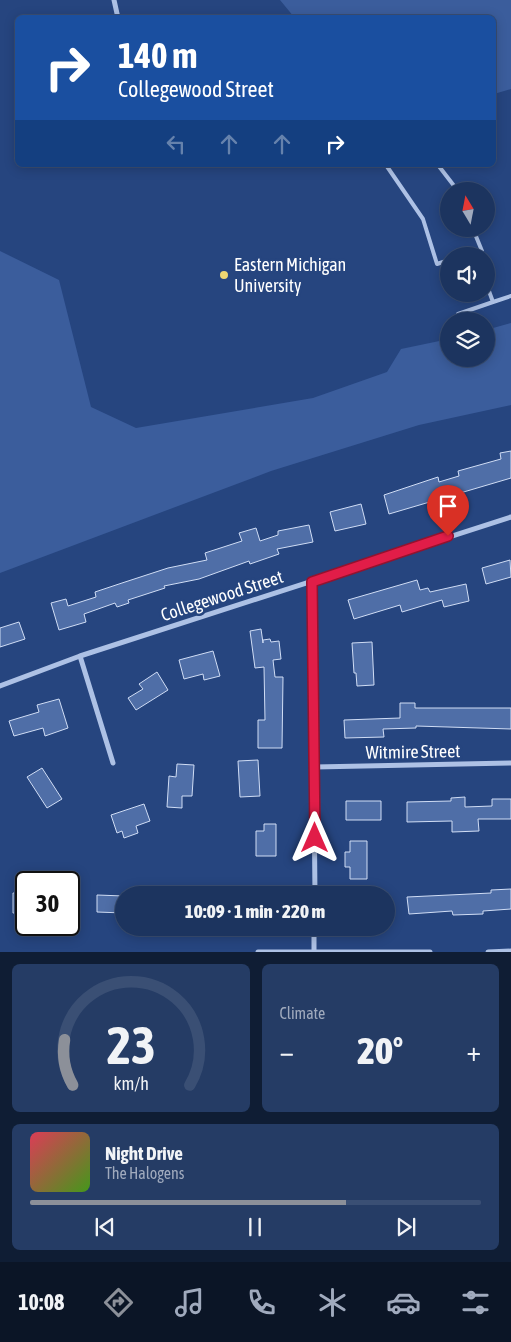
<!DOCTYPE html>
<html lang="en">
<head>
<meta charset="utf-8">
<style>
	:root { --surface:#1c345f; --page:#253c65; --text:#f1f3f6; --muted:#a0aabd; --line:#3a4f74; --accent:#8c9099 }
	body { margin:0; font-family:"Asap Condensed",sans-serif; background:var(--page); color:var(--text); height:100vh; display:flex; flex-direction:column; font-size:19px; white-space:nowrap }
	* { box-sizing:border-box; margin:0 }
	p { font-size:16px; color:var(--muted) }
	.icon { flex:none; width:28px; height:28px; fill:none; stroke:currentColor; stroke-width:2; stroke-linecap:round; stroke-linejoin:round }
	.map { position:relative; height:952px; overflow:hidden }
	.sheet { display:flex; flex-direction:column; gap:12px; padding:12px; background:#0f1d34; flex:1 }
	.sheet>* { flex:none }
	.hud { position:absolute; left:15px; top:15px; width:481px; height:152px; border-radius:8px; box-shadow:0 2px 12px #0003,0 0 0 1px var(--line); background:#1a4fa0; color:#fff; overflow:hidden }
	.needle { width:32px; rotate:350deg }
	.tools { position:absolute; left:440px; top:182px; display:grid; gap:10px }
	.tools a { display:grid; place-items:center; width:55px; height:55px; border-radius:50%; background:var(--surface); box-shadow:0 2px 12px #0003,0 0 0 1px var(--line); font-size:25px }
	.speed { position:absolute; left:15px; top:871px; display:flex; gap:10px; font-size:25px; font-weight:700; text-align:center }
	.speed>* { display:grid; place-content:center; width:65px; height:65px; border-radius:50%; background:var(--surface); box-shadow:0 2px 12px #0003,0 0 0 1px var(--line); line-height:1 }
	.speed .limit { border:2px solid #111; border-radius:8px; background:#fff; color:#111 }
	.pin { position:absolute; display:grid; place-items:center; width:42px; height:42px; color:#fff; margin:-51px -21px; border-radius:50% 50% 50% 0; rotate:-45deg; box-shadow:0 0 5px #0007 }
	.pin .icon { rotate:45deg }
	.me { position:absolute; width:55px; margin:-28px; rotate:0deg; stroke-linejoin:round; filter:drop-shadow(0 0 4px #0008) }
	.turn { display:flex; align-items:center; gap:18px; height:105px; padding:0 20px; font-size:22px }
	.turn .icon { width:65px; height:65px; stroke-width:2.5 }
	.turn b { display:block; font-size:35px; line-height:42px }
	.lanes { display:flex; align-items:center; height:48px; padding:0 20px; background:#0003; justify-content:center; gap:25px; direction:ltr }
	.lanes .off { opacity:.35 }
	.big { font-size:38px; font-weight:800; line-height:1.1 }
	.sheet .card { flex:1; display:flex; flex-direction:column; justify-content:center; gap:8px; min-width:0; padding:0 18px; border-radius:8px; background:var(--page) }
	.sheet .dial { align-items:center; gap:0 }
	.dial svg { height:130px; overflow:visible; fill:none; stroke:var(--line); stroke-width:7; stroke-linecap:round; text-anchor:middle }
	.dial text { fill:var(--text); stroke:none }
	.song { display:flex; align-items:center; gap:15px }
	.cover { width:60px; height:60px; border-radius:8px; background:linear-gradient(135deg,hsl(350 70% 55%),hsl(100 70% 35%)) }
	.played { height:5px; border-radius:2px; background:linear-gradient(90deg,var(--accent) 70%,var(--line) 70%) }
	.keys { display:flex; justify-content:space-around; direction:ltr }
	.heat { display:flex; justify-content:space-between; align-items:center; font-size:28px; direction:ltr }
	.sheet .tiles { flex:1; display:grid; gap:12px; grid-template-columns:1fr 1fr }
	.card:last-child { grid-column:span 2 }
	.trip { position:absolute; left:115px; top:886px; width:280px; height:50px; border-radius:25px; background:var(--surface); box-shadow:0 2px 12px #0003,0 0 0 1px var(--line); font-weight:800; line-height:50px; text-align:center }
	.dock { display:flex; height:80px; justify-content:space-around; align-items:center; background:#0b1526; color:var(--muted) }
	.dock .icon { width:35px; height:35px }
	.dock .on { color:var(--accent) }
	.dock b { font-size:22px; color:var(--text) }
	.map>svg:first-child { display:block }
</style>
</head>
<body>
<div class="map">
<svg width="511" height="952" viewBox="0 0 511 952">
	<rect width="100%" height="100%" fill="#26457f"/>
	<path fill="#3b5d9c" d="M280,0H511V89L494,94V18L294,17Z
		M0,251L59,280L91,407L136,428L313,398L387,372L401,349L449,339V359H486V330L511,323V405L419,425L271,471L0,573Z"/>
	<path fill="#4f6ea7" stroke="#d0ddf5" d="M511,451V478L389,514L384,495L438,477L439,482L459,476L458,471L501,459L500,453Z
		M361,504L366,524L335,531L330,512Z
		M309,525L313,542L277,549L279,554L250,564L249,561L199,579L164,586L165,588L128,600L129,603L117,607L115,603L84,614L86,622L59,630L51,603L66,599L68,606L96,597L95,592L122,583L168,568L207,560L205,553L242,541L239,533L256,528L260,541L278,535V531Z
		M510,560L511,577L486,584L482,568Z
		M417,580L420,590L428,588L430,592L466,584L469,601L444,607L442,600L402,612L400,605L354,619L348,600Z
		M19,622L25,639L0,647V628Z
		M261,629L263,643V640L270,639L271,642L279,641L281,659L273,660L275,677H283L282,748H258V720H265L264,667L255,668L250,631Z
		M372,642L374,685L357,686L356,673H354L352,643Z
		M213,651L220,676L204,680L203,674L184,679L179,660Z
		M157,672L168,690L136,710L128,698L143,689L139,684Z
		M59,699L68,728L45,736L43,728L14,736L9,721L39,712L37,705Z
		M400,703H415V708H511V729L416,726V728L383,729L384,737L345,738L344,720L400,718Z
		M258,760L260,796L240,797L238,761Z
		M177,764L194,765L192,796H182V808L167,807L169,776L176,777Z
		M42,768L62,799L47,808L27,777Z
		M465,797V807L492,806V799H511V819H478L479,831L452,832V821L407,822V802L451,801V798Z
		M346,801H381V820H346Z
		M144,804L150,821L136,826L138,833L124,838L122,831L117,833L111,815Z
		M264,824H276V856H256V831H264Z
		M350,841H367V879H350V867H345V852H350Z
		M511,889V909L483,911V914L453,915L452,911L409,914L407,897L491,893V890Z
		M69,892H79L78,911H69Z
		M13,893H26V913H13Z
		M97,895L124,896V913L97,912Z"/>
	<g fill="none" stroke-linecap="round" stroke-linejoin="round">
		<path stroke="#adc1e5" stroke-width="4" d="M386,165L423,219L437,264L449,260
			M438,165L458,191
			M463,256L482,251L473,229
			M486,283L493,302L511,296
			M458,314L493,302"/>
		<path stroke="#adc1e5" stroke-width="5" d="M114,0L118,18
			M312,582L315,895
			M80,656L113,763
			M0,686L80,656L511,517
			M315,767L511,763
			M258,952H430
			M314,952V928
			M488,952L511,951"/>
	</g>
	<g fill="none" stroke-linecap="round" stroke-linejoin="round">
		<g stroke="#92132f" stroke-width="12">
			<path id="route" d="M315,838L312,582L448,536"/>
		</g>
		<use href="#route" stroke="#e11d48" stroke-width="9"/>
	</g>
	<circle fill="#eed672" stroke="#26457f" stroke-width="2" cx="224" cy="275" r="5"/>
	<g text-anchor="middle" stroke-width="5" stroke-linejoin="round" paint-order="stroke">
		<g font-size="18" fill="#fff" stroke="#26457f" text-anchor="start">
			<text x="234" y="271">Eastern Michigan<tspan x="234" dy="21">University</tspan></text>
		</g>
		<g font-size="18" fill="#fff" stroke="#26457f">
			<text transform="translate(222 596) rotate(-18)" y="6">Collegewood Street</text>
			<text transform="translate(413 752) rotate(-1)" y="6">Witmire Street</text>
		</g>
	</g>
</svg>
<div class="tools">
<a><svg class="needle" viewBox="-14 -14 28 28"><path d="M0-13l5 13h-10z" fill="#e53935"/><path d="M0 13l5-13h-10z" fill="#a0aabd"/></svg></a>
<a><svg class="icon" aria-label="sound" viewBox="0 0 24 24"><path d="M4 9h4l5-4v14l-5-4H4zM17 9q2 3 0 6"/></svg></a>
<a><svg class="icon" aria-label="layers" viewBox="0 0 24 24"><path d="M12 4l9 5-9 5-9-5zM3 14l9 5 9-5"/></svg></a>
</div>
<div class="speed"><div class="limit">30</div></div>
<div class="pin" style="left:448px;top:536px;background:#d93025"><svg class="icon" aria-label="arrive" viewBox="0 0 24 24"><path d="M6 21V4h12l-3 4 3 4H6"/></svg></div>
<svg class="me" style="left:315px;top:838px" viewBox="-20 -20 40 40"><path d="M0-17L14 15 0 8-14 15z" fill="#e11d48" stroke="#fff" stroke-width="4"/></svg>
<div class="trip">10:09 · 1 min · 220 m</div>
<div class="hud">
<div class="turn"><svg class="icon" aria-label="right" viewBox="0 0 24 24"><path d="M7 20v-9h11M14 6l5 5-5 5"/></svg><div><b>140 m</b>Collegewood Street</div></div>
<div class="lanes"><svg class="icon off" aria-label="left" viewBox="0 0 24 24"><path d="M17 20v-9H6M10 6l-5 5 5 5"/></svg><svg class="icon off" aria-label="ahead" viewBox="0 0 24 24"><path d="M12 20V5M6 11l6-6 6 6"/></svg><svg class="icon off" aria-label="ahead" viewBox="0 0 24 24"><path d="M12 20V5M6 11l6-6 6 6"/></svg><svg class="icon" aria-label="right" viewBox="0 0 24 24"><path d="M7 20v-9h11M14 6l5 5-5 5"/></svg></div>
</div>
</div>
<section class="sheet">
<div class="tiles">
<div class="card dial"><svg viewBox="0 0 100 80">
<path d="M14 69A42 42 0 1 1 86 69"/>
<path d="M14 69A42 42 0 0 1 9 41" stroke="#8c9099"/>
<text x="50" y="56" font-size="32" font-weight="700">23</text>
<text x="50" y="72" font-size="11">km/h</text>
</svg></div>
<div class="card"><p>Climate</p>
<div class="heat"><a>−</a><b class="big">20°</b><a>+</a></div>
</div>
<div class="card">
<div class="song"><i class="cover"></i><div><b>Night Drive</b><p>The Halogens</p></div></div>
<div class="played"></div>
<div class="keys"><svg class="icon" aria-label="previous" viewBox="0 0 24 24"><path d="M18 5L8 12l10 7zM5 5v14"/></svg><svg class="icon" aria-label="pause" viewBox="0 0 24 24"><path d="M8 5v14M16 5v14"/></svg><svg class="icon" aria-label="next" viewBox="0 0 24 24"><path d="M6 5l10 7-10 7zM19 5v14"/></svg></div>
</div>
</div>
</section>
<nav class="dock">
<b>10:08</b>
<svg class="icon on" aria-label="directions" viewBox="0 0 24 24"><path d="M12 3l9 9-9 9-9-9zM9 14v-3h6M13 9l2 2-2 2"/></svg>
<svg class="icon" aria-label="music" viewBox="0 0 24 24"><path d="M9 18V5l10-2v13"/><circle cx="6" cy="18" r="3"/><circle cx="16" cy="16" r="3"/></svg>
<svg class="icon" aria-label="phone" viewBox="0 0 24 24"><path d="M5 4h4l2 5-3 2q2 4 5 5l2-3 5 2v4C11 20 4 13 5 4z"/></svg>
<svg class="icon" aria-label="climate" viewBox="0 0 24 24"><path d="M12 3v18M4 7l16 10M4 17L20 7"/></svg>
<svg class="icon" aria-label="car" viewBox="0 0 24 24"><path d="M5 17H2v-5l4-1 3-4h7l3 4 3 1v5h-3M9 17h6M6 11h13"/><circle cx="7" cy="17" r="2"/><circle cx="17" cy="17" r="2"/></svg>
<svg class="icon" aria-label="filters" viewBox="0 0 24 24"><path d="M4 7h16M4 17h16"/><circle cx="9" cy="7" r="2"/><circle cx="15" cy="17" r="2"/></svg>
</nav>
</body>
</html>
